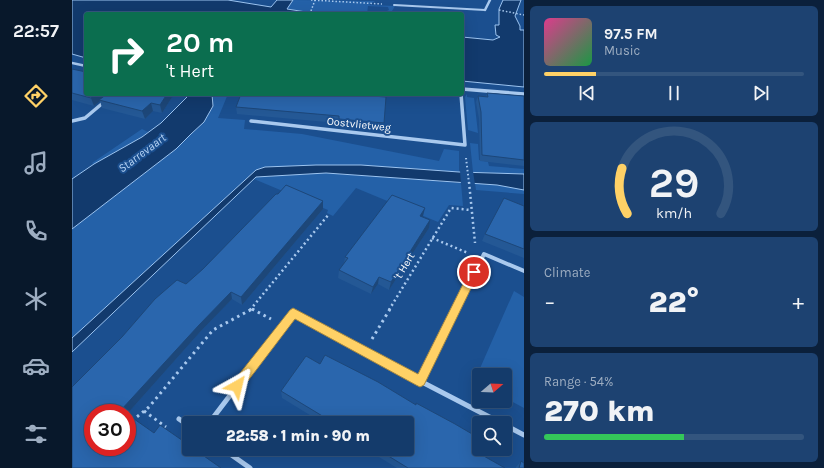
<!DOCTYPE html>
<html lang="en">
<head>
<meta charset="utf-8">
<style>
	:root { --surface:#143b6b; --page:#1d4271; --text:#f1f3f6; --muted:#9dadc1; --line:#33557e; --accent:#ffd166 }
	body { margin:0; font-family:Karla,sans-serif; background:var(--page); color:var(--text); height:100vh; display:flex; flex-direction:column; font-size:15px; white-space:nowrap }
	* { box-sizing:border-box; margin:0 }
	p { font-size:13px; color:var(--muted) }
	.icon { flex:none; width:22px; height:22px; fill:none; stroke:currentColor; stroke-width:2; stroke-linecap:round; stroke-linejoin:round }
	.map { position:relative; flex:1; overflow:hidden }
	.drawer { display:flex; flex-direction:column; gap:6px; padding:6px; background:#0b203b; width:300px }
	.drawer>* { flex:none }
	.top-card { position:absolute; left:12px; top:12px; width:380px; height:84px; border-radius:4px; box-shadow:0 4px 16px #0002,0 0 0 1px var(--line); background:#0b6e4f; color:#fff; overflow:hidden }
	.needle { width:26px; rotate:71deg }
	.controls { position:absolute; left:400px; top:368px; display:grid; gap:8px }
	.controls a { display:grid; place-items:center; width:40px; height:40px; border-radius:4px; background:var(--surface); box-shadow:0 4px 16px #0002,0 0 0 1px var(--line); font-size:20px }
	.speed { position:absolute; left:12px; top:404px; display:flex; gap:8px; font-size:20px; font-weight:700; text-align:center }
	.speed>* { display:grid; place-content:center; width:52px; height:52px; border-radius:50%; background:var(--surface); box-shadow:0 4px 16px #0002,0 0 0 1px var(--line); line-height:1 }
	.speed .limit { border:6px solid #d22; background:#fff; color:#111 }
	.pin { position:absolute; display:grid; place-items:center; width:34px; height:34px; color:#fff; margin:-17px; border:2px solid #fff; border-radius:50%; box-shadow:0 1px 4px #0007 }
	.me { position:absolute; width:44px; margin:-22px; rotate:37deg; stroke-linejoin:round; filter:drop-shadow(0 0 3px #0008) }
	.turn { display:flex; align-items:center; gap:14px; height:84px; padding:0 16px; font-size:18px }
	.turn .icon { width:52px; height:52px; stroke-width:2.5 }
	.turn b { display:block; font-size:28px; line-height:34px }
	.big { font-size:30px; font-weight:800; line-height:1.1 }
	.drawer .card { flex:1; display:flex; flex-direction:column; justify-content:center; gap:6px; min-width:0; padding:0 14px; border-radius:6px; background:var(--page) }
	.drawer .dial { align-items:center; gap:0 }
	.dial svg { height:104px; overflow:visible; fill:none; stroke:var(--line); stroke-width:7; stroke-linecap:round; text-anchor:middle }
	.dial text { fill:var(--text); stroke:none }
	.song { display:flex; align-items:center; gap:12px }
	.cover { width:48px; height:48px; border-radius:6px; background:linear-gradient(135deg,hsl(330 70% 55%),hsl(140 70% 35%)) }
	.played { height:4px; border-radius:2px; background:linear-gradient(90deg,var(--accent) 20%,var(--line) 20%) }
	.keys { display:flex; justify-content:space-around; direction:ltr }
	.heat { display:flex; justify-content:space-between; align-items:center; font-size:22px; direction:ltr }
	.charge { height:6px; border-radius:3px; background:linear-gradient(90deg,#34c759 54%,var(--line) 0) }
	.trip { position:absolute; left:110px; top:416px; width:232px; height:40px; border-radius:4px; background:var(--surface); box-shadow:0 4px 16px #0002,0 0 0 1px var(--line); font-weight:800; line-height:40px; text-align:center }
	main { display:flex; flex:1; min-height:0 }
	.menu { display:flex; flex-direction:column; width:72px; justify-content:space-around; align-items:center; background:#08182b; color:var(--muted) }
	.menu .icon { width:28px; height:28px }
	.menu .current { color:var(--accent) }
	.menu b { font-size:18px; color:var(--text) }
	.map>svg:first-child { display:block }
</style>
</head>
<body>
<main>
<nav class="menu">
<b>22:57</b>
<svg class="icon current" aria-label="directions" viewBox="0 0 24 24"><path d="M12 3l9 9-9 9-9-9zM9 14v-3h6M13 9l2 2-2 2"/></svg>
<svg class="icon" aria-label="music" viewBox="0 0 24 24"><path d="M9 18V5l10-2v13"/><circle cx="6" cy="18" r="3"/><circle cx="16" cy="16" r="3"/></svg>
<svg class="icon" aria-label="phone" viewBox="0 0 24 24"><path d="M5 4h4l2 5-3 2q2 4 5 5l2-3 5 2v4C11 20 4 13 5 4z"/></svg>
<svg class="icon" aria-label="climate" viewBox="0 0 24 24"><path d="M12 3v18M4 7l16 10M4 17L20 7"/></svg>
<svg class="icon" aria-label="car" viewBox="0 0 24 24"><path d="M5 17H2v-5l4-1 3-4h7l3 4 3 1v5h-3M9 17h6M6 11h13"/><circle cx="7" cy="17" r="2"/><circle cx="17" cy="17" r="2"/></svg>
<svg class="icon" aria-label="filters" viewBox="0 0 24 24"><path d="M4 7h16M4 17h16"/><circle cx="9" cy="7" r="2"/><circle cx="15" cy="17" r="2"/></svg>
</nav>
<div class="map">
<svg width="452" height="468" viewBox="0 0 452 468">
	<rect width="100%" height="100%" fill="#1b4f8f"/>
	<path fill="#2461a8" d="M221,0L303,1L297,5L323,6L320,11H315L317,10L316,7L296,6L295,14H247L214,9Z
		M140,94H156L146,118L173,120L172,129L230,134L367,161L372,149L387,151V172L289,165L185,170L0,338V229L104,149L132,122L141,106Z
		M395,94V97L402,98L406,133L396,130L393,97Z
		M70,129L76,132L70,137L22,164L20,163Z
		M398,143L406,144L407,160L416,162L417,166L452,169V174L401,172Z
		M254,173L389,183L391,206L377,205L366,222L284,188L261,216L255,213L256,210L182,179L184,177Z
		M403,183L425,185L452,190V194L404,190Z
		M442,291L452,297V408L433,398V375H407V385L402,382Z"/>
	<path fill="#123a6d" stroke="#9cc4f0" d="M0,0H156L199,7L205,0H221L215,9L247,14H14V58L0,54Z
		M431,0H449L443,16L448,26V30H452V87L390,81V37L421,40L428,37L424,35L423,25H427V9Z
		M118,94H140L141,106L132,122L119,134L104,149L0,229V179L22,164L70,137L89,123Z
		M244,165H289L387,172L452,174V190L425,185L254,173L184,177L0,352V338L184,170L193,167Z"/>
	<path fill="#1b4f8f" d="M388,170L401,171L403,185H389Z"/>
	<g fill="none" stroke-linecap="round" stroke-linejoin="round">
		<path stroke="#a9c9ee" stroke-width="1.5" stroke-dasharray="1.5 2" stroke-linecap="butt" d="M239,0L310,4
			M427,10L452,15
			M239,11L243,0"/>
		<path stroke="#a9c9ee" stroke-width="2" stroke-dasharray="1.5 2.5" stroke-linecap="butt" d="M394,158L397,183"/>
		<path stroke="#a9c9ee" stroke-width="2.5" stroke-dasharray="2 3" stroke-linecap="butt" d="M397,182L403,243
			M360,238L396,253
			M180,309L182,310
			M178,310L257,214
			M317,310L379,208L398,210"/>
		<path stroke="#a9c9ee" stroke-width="3" stroke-dasharray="2.5 4" stroke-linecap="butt" d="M180,309L199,319
			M300,339L318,309
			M72,411L94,427
			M55,425L77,407L141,330L180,309"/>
		<path stroke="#a9c9ee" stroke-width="2" d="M322,5L413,10"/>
		<path stroke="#a9c9ee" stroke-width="2.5" d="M413,10L418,0
			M0,63L14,66"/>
		<path stroke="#a9c9ee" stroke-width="3.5" d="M390,89L452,94
			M0,121L13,118L32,102
			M179,121L393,145L389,94"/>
		<path stroke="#a9c9ee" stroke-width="4" d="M384,310L412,254L452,271"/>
		<path stroke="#a9c9ee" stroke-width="5" d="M384,309L348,381L429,423
			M107,419L117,426
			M137,423L221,313L348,381
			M433,425L452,435
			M151,449L178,468"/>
	</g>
	<path fill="#245895" d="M0,69L14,94H102L90,113L81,111L73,119L30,108L28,101L22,106L0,100Z
		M415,93L452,96V166L408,161L407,119L404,102L406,96L414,97Z
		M169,94L312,123L311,131L266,126V123L165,114L164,107Z
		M214,185L251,201V209L170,305L160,299L128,332L55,414V413H21V447H55V414L82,433L88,425L117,445V449H122L149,468H0V387L50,337L83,299L105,280L114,284L131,269L204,194H206Z
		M452,206V258L410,241L413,234Z
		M353,208L350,217L357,228L317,290L306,284L299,294L266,278L267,270L272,263L273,257Z
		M253,355L306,382L344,405V403L383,424L407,438V449H412L410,455L433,468H325L294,449H335V423H251L210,398L209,391L234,356L248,364Z
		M449,461L452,468H444V467Z"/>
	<path fill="#1d4779" d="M24,94H37L27,100L28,101L22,106L19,98Z
		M95,94H102L90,113L88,105Z
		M79,103L81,111L73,119L70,111Z
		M251,201V209L170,305L169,297Z
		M353,208L351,216L346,224L348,216Z
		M358,220L357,228L317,290L319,282Z
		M307,277L306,284L299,294L301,287Z
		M159,292L160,299L128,332L55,414V413H51L49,410L127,325Z"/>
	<path fill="#2a66ad" stroke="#1d4779" d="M0,69L14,72V94H24L19,98L0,93Z
		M415,93L452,96V160L410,155L409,112L406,96L416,97Z
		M35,94H95L88,105L79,103L70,111L27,100Z
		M169,94H237L258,96V94H272L314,97L312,123L267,119V116L164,107Z
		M214,185L251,201L169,297L159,292L127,325L49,410L53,413H21V447H55V414L82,433L88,425L117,445V449H122L149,468H0V387L50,337L83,299L105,280L114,284L131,269L204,194H206Z
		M320,195L353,208L348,216L358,220L319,282L307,277L301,287L267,270L276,258L273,257Z
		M432,198L452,206V249L413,234Z
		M253,355L306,382L344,405V403L383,424L407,438V449H412L410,455L433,468H336L305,449H335V423H262L209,391L234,356L248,364Z
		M449,461L452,463V468H447Z"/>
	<path fill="#ffd166" stroke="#a68842" d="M402,269L405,270L407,272L352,385L348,387L344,385L223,319L169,390L165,392L161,390L160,386L161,382L218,310L221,308L346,374L398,270Z"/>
	<g text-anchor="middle" stroke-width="4" stroke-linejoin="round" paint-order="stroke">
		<g font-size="11" fill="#fff" stroke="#1b4f8f">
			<text transform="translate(287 124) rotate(6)" y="4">Oostvlietweg</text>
			<text transform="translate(332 266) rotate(-59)" y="4">'t Hert</text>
		</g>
		<g font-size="12" font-style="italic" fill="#b5d3f5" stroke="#1b4f8f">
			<text transform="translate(70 153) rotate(-37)" y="4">Starrevaart</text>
		</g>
	</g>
</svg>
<div class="controls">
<a><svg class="needle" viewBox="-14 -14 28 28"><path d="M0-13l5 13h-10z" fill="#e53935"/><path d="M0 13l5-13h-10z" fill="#9dadc1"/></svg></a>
<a><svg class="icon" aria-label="search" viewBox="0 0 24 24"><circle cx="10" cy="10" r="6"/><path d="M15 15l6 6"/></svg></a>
</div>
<div class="speed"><div class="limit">30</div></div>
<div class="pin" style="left:402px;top:272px;background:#d93025"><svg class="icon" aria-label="arrive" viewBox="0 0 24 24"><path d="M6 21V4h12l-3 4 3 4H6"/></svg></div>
<svg class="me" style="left:165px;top:386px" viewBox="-20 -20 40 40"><path d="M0-17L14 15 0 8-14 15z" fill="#ffd166" stroke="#fff" stroke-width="4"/></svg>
<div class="trip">22:58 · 1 min · 90 m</div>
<div class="top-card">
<div class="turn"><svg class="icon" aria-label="right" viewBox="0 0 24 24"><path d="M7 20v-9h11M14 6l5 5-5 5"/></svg><div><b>20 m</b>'t Hert</div></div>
</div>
</div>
<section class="drawer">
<div class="card">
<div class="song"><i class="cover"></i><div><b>97.5 FM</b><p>Music</p></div></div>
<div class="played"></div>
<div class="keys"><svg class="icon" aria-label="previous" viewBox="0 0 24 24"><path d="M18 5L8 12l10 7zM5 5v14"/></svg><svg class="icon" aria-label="pause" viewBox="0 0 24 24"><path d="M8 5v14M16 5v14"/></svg><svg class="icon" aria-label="next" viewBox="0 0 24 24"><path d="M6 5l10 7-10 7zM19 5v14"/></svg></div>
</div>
<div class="card dial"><svg viewBox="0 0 100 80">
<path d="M14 69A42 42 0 1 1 86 69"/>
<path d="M14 69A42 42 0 0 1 10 34" stroke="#ffd166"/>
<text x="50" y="56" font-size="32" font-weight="700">29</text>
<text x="50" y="72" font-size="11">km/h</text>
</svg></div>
<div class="card"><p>Climate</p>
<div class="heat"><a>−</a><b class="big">22°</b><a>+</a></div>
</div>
<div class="card"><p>Range · 54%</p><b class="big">270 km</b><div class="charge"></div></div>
</section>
</main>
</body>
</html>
